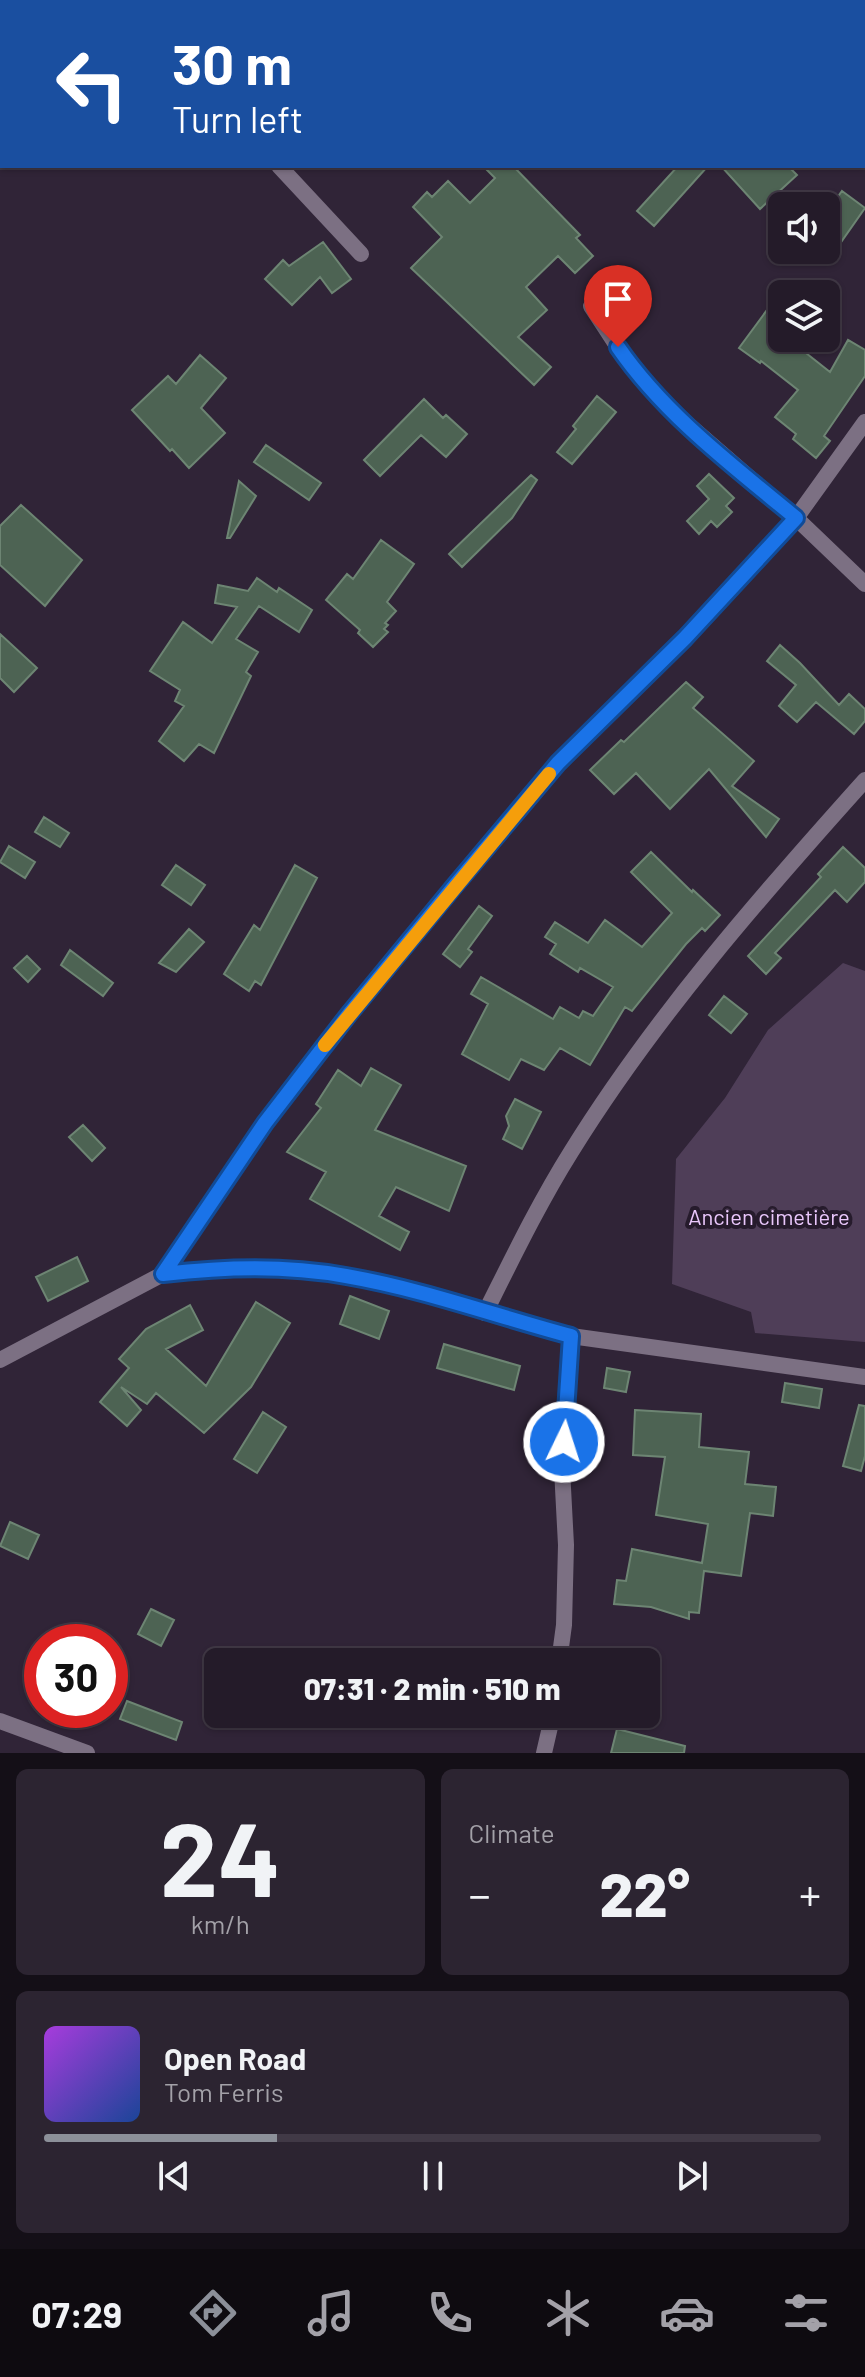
<!DOCTYPE html>
<html lang="en">
<head>
<meta charset="utf-8">
<style>
	:root { --surface:#241b29; --page:#2c2431; --text:#f1f3f6; --muted:#a3a1a8; --line:#413946; --accent:#8c9099 }
	body { margin:0; font-family:Barlow,sans-serif; background:var(--page); color:var(--text); height:100vh; display:flex; flex-direction:column; font-size:30px; white-space:nowrap }
	* { box-sizing:border-box; margin:0 }
	p { font-size:26px; color:var(--muted) }
	.icon { flex:none; width:44px; height:44px; fill:none; stroke:currentColor; stroke-width:2; stroke-linecap:round; stroke-linejoin:round }
	.map { position:relative; height:1753px; overflow:hidden }
	.details { display:flex; flex-direction:column; gap:16px; padding:16px; background:#140f17; flex:1 }
	.details>* { flex:none }
	.guide { position:absolute; left:0px; top:0px; width:866px; height:168px; box-shadow:0 2px 6px #0004,0 0 0 2px var(--line); background:#1a4fa0; color:#fff; overflow:hidden }
	.buttons { position:absolute; left:768px; top:192px; display:grid; gap:16px }
	.buttons a { display:grid; place-items:center; width:72px; height:72px; border-radius:12px; background:var(--surface); box-shadow:0 2px 6px #0004,0 0 0 2px var(--line); font-size:40px }
	.speed { position:absolute; left:24px; top:1624px; display:flex; gap:16px; font-size:40px; font-weight:700; text-align:center }
	.speed>* { display:grid; place-content:center; width:104px; height:104px; border-radius:50%; background:var(--surface); box-shadow:0 2px 6px #0004,0 0 0 2px var(--line); line-height:1 }
	.speed .limit { border:12px solid #d22; background:#fff; color:#111 }
	.pin { position:absolute; display:grid; place-items:center; width:68px; height:68px; color:#fff; margin:-82px -34px; border-radius:50% 50% 50% 0; rotate:-45deg; box-shadow:0 0 8px #0007 }
	.pin .icon { rotate:45deg }
	.me { position:absolute; width:88px; margin:-44px; rotate:4deg; stroke-linejoin:round; filter:drop-shadow(0 0 6px #0008) }
	.turn { display:flex; align-items:center; gap:28px; height:168px; padding:0 40px; font-size:36px }
	.turn .icon { width:104px; height:104px; stroke-width:2.5 }
	.turn b { display:block; font-size:56px; line-height:68px }
	.big { font-size:60px; font-weight:800; line-height:1.1 }
	.details .tile { flex:1; display:flex; flex-direction:column; justify-content:center; gap:12px; min-width:0; padding:0 28px; border-radius:12px; background:var(--page) }
	.details .dial { align-items:center; gap:0 }
	.dial b { font-size:104px; line-height:1 }
	.song { display:flex; align-items:center; gap:24px }
	.cover { width:96px; height:96px; border-radius:12px; background:linear-gradient(135deg,hsl(280 70% 55%),hsl(220 70% 35%)) }
	.played { height:8px; border-radius:4px; background:linear-gradient(90deg,var(--accent) 30%,var(--line) 30%) }
	.keys { display:flex; justify-content:space-around; direction:ltr }
	.heat { display:flex; justify-content:space-between; align-items:center; font-size:44px; direction:ltr }
	.details .tiles { flex:1; display:grid; gap:16px; grid-template-columns:1fr 1fr }
	.tile:last-child { grid-column:span 2 }
	.trip { position:absolute; left:204px; top:1648px; width:456px; height:80px; border-radius:12px; background:var(--surface); box-shadow:0 2px 6px #0004,0 0 0 2px var(--line); font-weight:800; line-height:80px; text-align:center }
	.menu { display:flex; height:128px; justify-content:space-around; align-items:center; background:#0e0b10; color:var(--muted) }
	.menu .icon { width:56px; height:56px }
	.menu .active { color:var(--accent) }
	.menu b { font-size:36px; color:var(--text) }
	.map>svg:first-child { display:block }
</style>
</head>
<body>
<div class="map">
<svg width="865" height="1753" viewBox="0 0 865 1753">
	<rect width="100%" height="100%" fill="#302437"/>
	<path fill="#4f3e58" d="M843,963L865,971V1342L755,1333L751,1312L672,1284L676,1159L725,1098L768,1030Z"/>
	<path fill="#4d6353" stroke="#6d8573" stroke-width="2" d="M483,166H513L580,235L576,238L593,256L575,273L558,256L526,287L547,310L518,337L551,367L534,385L411,268L442,237L413,207L427,192L432,197L448,181L470,203L495,178Z
		M678,166H708L654,226L637,211Z
		M721,166H788L797,175L760,209Z
		M842,191L865,208L839,245L826,236V213Z
		M323,242L351,279L332,293L320,277L292,305L265,279L283,260L289,266Z
		M767,310L782,321V338H787L830,372L848,340L865,350V376L824,436L830,441L816,458L793,439L796,434L775,417L798,390L761,361L760,363L739,348Z
		M200,355L226,378L201,408L225,433L189,468L172,449L170,451L132,410L168,376L176,384Z
		M597,396L616,412L572,464L557,452L576,429L573,426Z
		M424,399L443,418L446,415L467,434L446,457L421,435L380,476L364,460Z
		M266,445L321,483L309,500L254,462Z
		M709,474L734,498L726,506L732,512L717,527L711,521L699,534L687,521L709,499L697,486Z
		M531,475L537,480L512,518L462,567L449,554Z
		M239,481L256,496L230,538H227Z
		M21,505L82,560L45,606L0,565V526Z
		M381,540L414,564L387,602L396,611L385,623L388,625L384,629L388,632L373,647L358,633L360,630L326,600L347,574L353,579Z
		M257,578L277,592L279,588L312,610L299,632L259,606L236,639L258,652L246,672L251,676L214,753L199,744L184,761L159,741L184,706L175,701L180,690L150,671L183,622L212,643L237,607L215,603L218,585L248,591Z
		M0,634L37,668L14,692L0,678Z
		M780,645L800,663L839,705L849,694L865,709V721L854,734L816,702L797,722L779,706L796,685L767,661Z
		M686,682L703,697L693,708L754,761L732,786L779,819L766,837L709,769L670,809L636,773L614,794L590,770L621,740L624,742Z
		M44,817L69,833L60,847L35,832Z
		M9,846L35,862L25,878L0,862Z
		M843,847L865,868V882L847,902L835,890L775,953L781,958L766,974L748,956L821,877L818,874Z
		M651,852L692,892L693,890L720,915L705,931L702,928L686,944L632,1011L625,1007L590,1065L560,1048L544,1070L521,1059L509,1080L462,1054L488,1004L471,994L481,977L553,1019L560,1007L579,1018L583,1011L593,1016L613,987L580,968L578,972L550,954L556,944L545,937L555,922L588,943L605,920L642,947L672,913L631,872Z
		M176,865L205,885L191,905L162,885Z
		M295,865L317,878L261,985L255,981L249,991L224,974L254,925L260,930Z
		M479,906L492,916L468,949L472,952L460,967L443,954Z
		M189,929L204,942L176,972L159,963Z
		M70,950L113,983L103,996L61,965Z
		M27,956L40,969L28,982L14,968Z
		M724,996L747,1014L731,1033L709,1015Z
		M371,1068L401,1085L375,1130L466,1166L449,1211L396,1187L379,1216L409,1232L400,1250L310,1199L326,1172L287,1152L321,1108L316,1104L338,1070L361,1086Z
		M515,1099L541,1112L522,1149L503,1139L509,1126L506,1116Z
		M83,1125L105,1148L92,1161L69,1137Z
		M77,1257L88,1281L48,1301L36,1277Z
		M350,1296L389,1311L379,1339L340,1324Z
		M256,1302L290,1323L251,1387L204,1433L156,1393L147,1404L121,1387L141,1410L127,1426L100,1402L129,1368L119,1359L146,1329L190,1305L203,1330L166,1349L206,1386Z
		M444,1344L520,1366L514,1390L437,1368Z
		M607,1368L630,1372L626,1392L604,1388Z
		M785,1383L822,1389L819,1408L782,1402Z
		M859,1405L865,1406V1456L861,1471L843,1466Z
		M635,1410L701,1414L699,1447L749,1452L745,1484L776,1487L773,1516L750,1513L741,1576L704,1571L699,1613L689,1612V1619L651,1607L614,1604L617,1580L626,1581L632,1549L702,1563L708,1524L656,1515L665,1457L633,1455Z
		M263,1412L286,1427L257,1473L234,1459Z
		M10,1522L39,1535L28,1559L0,1546Z
		M151,1609L174,1620L161,1646L138,1634Z
		M127,1701L182,1722L176,1740L120,1719Z
		M617,1729L685,1746L684,1753H611Z"/>
	<g fill="none" stroke-linecap="round" stroke-linejoin="round">
		<path stroke="#7c7083" stroke-width="16" d="M75,0L79,2
			M138,2L140,0
			M864,126L865,127
			M0,146L2,144
			M279,166L361,254
			M591,306L631,367L675,413L796,518L865,584
			M163,1274L265,1123L349,1014L456,884L558,763L685,638L796,518L865,422
			M485,1313C512,1259 539,1203 571,1152C654,1018 760,897 865,780
			M559,1662L564,1625L566,1545L562,1469L571,1336
			M0,1721L87,1753
			M544,1753L553,1714"/>
		<path stroke="#7c7083" stroke-width="16" d="M0,1360L163,1274L232,1267L292,1269L347,1276L410,1290L571,1336L865,1377"/>
	</g>
	<g fill="none" stroke-linecap="round" stroke-linejoin="round">
		<g stroke="#114b97" stroke-width="20">
			<path id="route" d="M564,1442L571,1336C496,1316 422,1289 346,1276C285,1265 225,1267 163,1274L265,1123L349,1014L456,884L558,763L685,638L796,518C733,466 664,414 618,347"/>
		</g>
		<use href="#route" stroke="#1a73e8" stroke-width="14"/>
		<path stroke="#f59e0b" stroke-width="14" d="M325,1045L549,774"/>
	</g>
	<g text-anchor="middle" stroke-width="8" stroke-linejoin="round" paint-order="stroke">
		<g font-size="22" fill="#eac7fc" stroke="#261b2c">
			<text x="769" y="1225">Ancien cimetière</text>
		</g>
	</g>
</svg>
<div class="buttons">
<a><svg class="icon" aria-label="sound" viewBox="0 0 24 24"><path d="M4 9h4l5-4v14l-5-4H4zM17 9q2 3 0 6"/></svg></a>
<a><svg class="icon" aria-label="layers" viewBox="0 0 24 24"><path d="M12 4l9 5-9 5-9-5zM3 14l9 5 9-5"/></svg></a>
</div>
<div class="speed"><div class="limit">30</div></div>
<div class="pin" style="left:618px;top:347px;background:#d93025"><svg class="icon" aria-label="arrive" viewBox="0 0 24 24"><path d="M6 21V4h12l-3 4 3 4H6"/></svg></div>
<svg class="me" style="left:564px;top:1442px" viewBox="-20 -20 40 40"><circle r="17" fill="#1a73e8" stroke="#fff" stroke-width="3"/><path d="M0-11L8 9 0 5-8 9z" fill="#fff"/></svg>
<div class="trip">07:31 · 2 min · 510 m</div>
<div class="guide">
<div class="turn"><svg class="icon" aria-label="left" viewBox="0 0 24 24"><path d="M17 20v-9H6M10 6l-5 5 5 5"/></svg><div><b>30 m</b>Turn left</div></div>
</div>
</div>
<section class="details">
<div class="tiles">
<div class="tile dial"><b>24</b><p>km/h</p></div>
<div class="tile"><p>Climate</p>
<div class="heat"><a>−</a><b class="big">22°</b><a>+</a></div>
</div>
<div class="tile">
<div class="song"><i class="cover"></i><div><b>Open Road</b><p>Tom Ferris</p></div></div>
<div class="played"></div>
<div class="keys"><svg class="icon" aria-label="previous" viewBox="0 0 24 24"><path d="M18 5L8 12l10 7zM5 5v14"/></svg><svg class="icon" aria-label="pause" viewBox="0 0 24 24"><path d="M8 5v14M16 5v14"/></svg><svg class="icon" aria-label="next" viewBox="0 0 24 24"><path d="M6 5l10 7-10 7zM19 5v14"/></svg></div>
</div>
</div>
</section>
<nav class="menu">
<b>07:29</b>
<svg class="icon active" aria-label="directions" viewBox="0 0 24 24"><path d="M12 3l9 9-9 9-9-9zM9 14v-3h6M13 9l2 2-2 2"/></svg>
<svg class="icon" aria-label="music" viewBox="0 0 24 24"><path d="M9 18V5l10-2v13"/><circle cx="6" cy="18" r="3"/><circle cx="16" cy="16" r="3"/></svg>
<svg class="icon" aria-label="phone" viewBox="0 0 24 24"><path d="M5 4h4l2 5-3 2q2 4 5 5l2-3 5 2v4C11 20 4 13 5 4z"/></svg>
<svg class="icon" aria-label="climate" viewBox="0 0 24 24"><path d="M12 3v18M4 7l16 10M4 17L20 7"/></svg>
<svg class="icon" aria-label="car" viewBox="0 0 24 24"><path d="M5 17H2v-5l4-1 3-4h7l3 4 3 1v5h-3M9 17h6M6 11h13"/><circle cx="7" cy="17" r="2"/><circle cx="17" cy="17" r="2"/></svg>
<svg class="icon" aria-label="filters" viewBox="0 0 24 24"><path d="M4 7h16M4 17h16"/><circle cx="9" cy="7" r="2"/><circle cx="15" cy="17" r="2"/></svg>
</nav>
</body>
</html>
